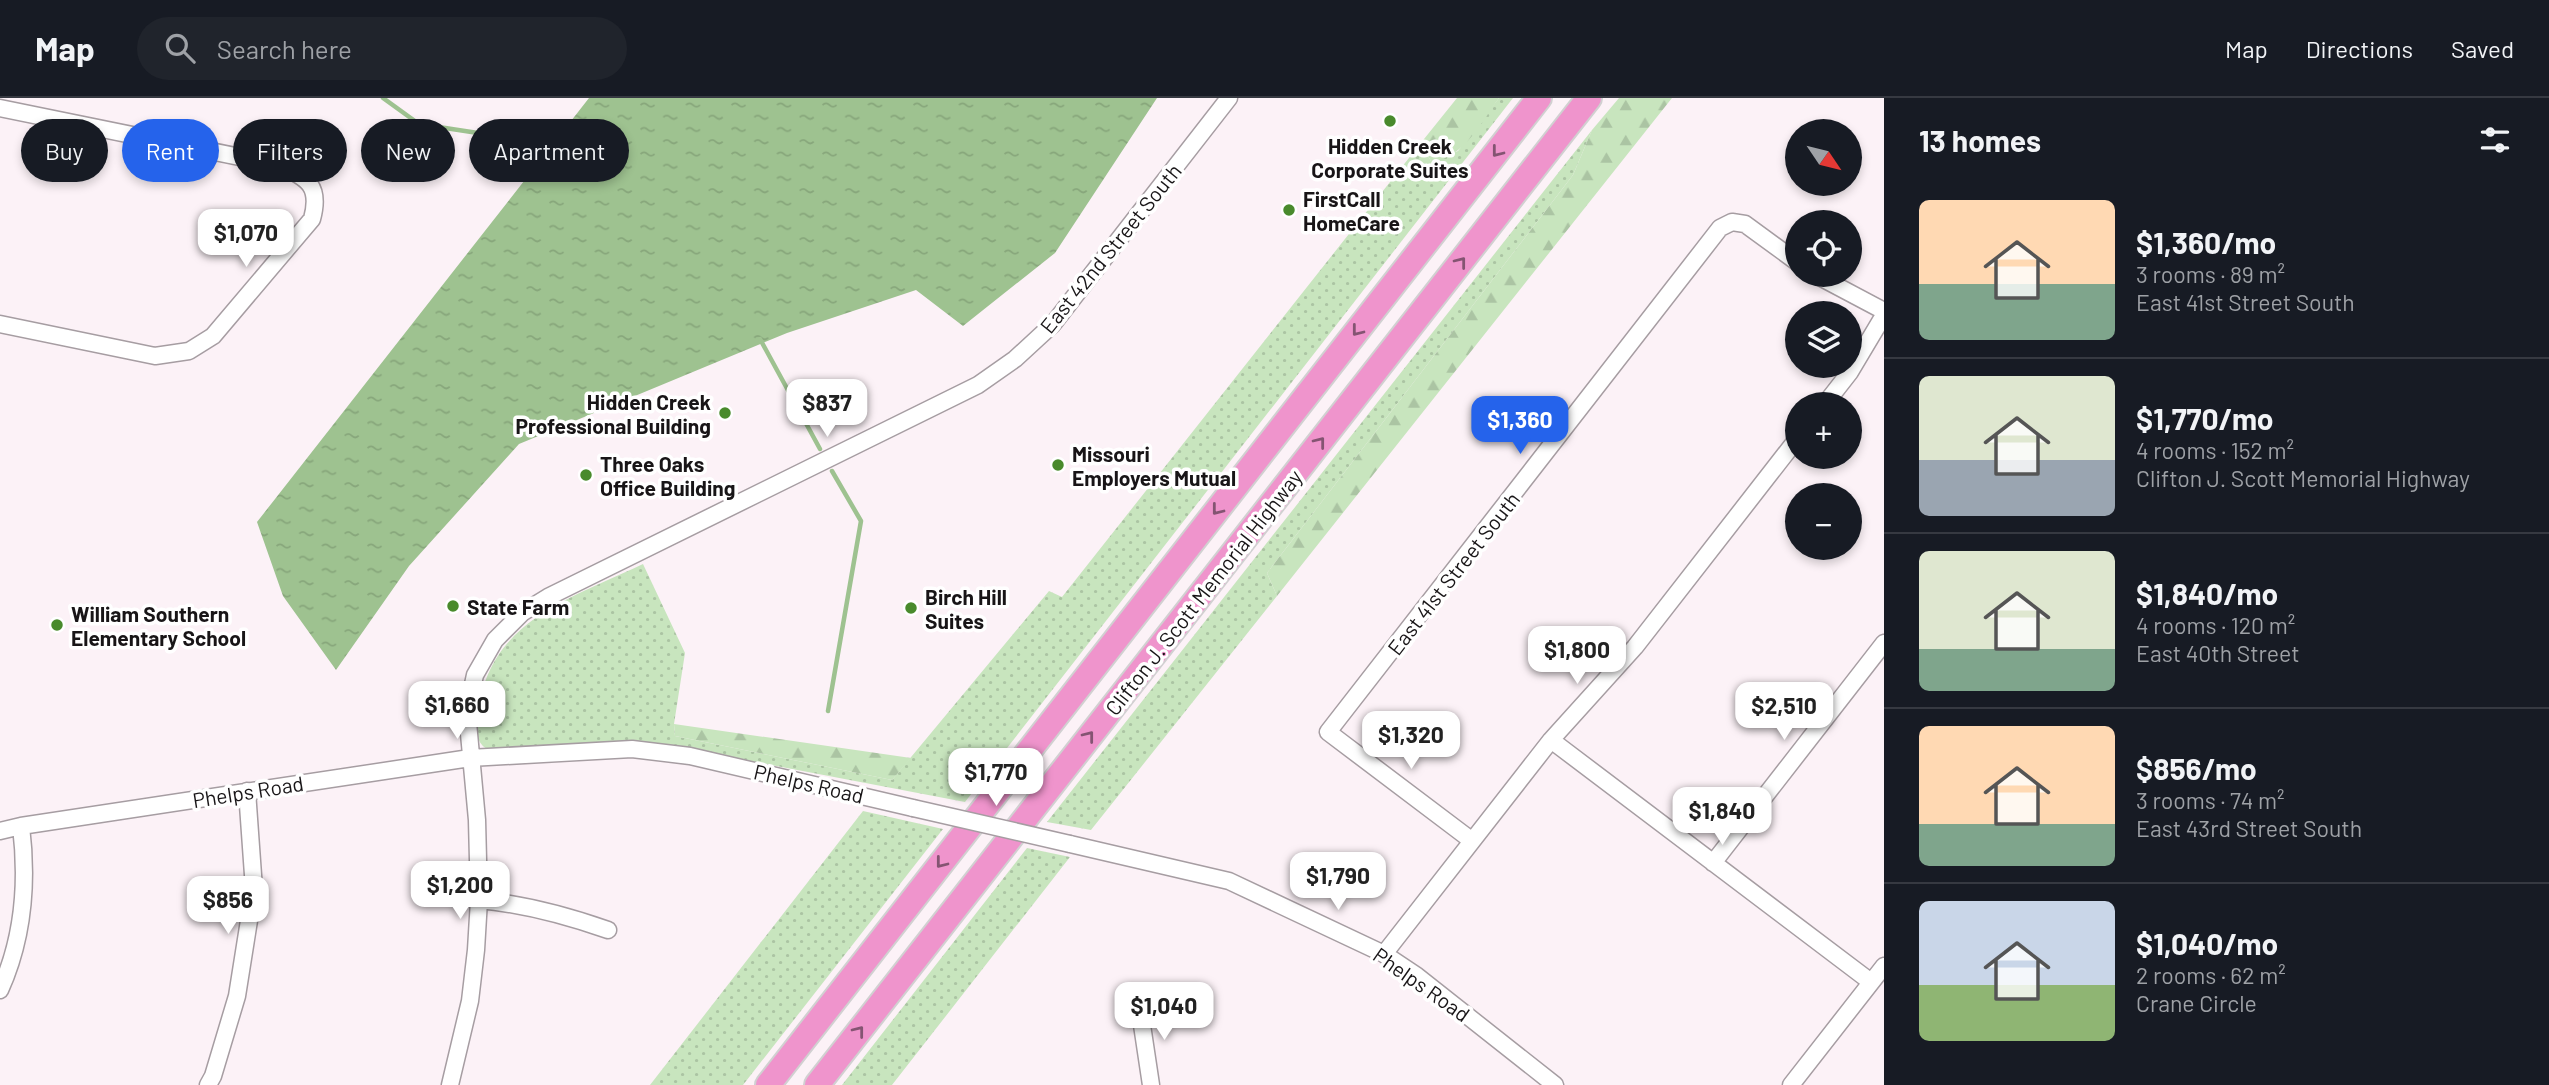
<!DOCTYPE html>
<html lang="en">
<head>
<meta charset="utf-8">
<style>
	body { margin:0; font-family:Barlow,sans-serif; background:#20242c; color:#f1f3f6; height:100vh; display:flex; flex-direction:column; font-size:26px; white-space:nowrap }
	* { box-sizing:border-box; margin:0 }
	p { font-size:23px; color:#9ea1a6 }
	.icon { flex:none; width:38px; height:38px; fill:none; stroke:currentColor; stroke-width:2; stroke-linecap:round; stroke-linejoin:round }
	.map { position:relative; flex:1; overflow:hidden }
	.details { display:flex; flex-direction:column; background:#171b24; width:665px }
	.details>* { flex:none }
	.top-card { position:absolute; left:21px; top:21px; width:665px; height:63px; display:flex; gap:14px }
	.needle { width:46px; rotate:125deg }
	.fabs { position:absolute; left:1785px; top:21px; display:grid; gap:14px }
	.fabs a { display:grid; place-items:center; width:77px; height:77px; border-radius:50%; background:#171b24; box-shadow:0 4px 10px #0003; font-size:35px }
	.price { position:absolute; translate:-50% -60px; padding:0 16px; border-radius:14px; background:#fff; color:#222; font-size:23px; line-height:46px; filter:drop-shadow(0 2px 4px #0008) }
	.price::after { content:''; position:absolute; left:50%; top:42px; width:21px; height:16px; margin-left:-10px; background:inherit; clip-path:polygon(0 0,100% 0,50% 100%) }
	.price.on { background:#2563eb; color:#fff }
	ul { padding:0; list-style:none }
	li { display:flex; align-items:center; gap:21px; height:175px; padding:0 35px }
	li+li { border-top:2px solid #363941 }
	li span { display:grid; place-items:center; flex:none; width:196px; height:140px; border-radius:10px; color:#555 }
	li>.icon { margin-inline-start:auto }
	span .icon { width:84px; height:84px; fill:#fffc; stroke-width:1 }
	li b { font-size:30px }
	h2 { display:flex; justify-content:space-between; align-items:center; height:84px; padding:0 35px; font-size:30px }
	.chip { padding:0 24px; border-radius:32px; background:#171b24; box-shadow:0 4px 10px #0003; font-size:24px; line-height:63px }
	.chip.on { background:#2563eb; color:#fff }
	header { display:flex; align-items:center; gap:42px; box-sizing:border-box; height:98px; padding:0 35px; background:#171b24; border-bottom:2px solid #363941 }
	header strong { font-size:33px }
	nav { display:flex; gap:38px; margin-inline-start:auto; font-size:24px }
	.search { width:490px; height:63px; background:#20242c; display:flex; align-items:center; gap:18px; box-sizing:border-box; padding:0 24px; border-radius:38px; color:#9ea1a6; font-size:26px }
	main { display:flex; flex:1; min-height:0 }
	.map>svg:first-child { display:block }
	.grass { fill:url(#grass-dots) }
	.forest { fill:url(#forest-firs) }
	.water { fill:url(#water-ripples) }
	.lines { fill:none; stroke-linecap:round; stroke-linejoin:round }
	.stream { stroke:#9ec290; stroke-width:4.5 }
	.minor-casing { stroke:#a69da2; stroke-width:19 }
	.highway-casing { stroke:#d1d0d1; stroke-width:28 }
	.minor { stroke:#fff; stroke-width:16 }
	.highway { stroke:#ef94cc; stroke-width:24 }
	.minor-bridge-casing { stroke:#a69da2; stroke-width:19; stroke-linecap:butt }
	.minor-bridge { stroke:#fff; stroke-width:16 }
	.oneway { stroke:#845472 }
	.poi-dot { fill:#498a2c; stroke:#fff; stroke-width:2.5 }
	.labels { text-anchor:middle; dominant-baseline:central; stroke-width:7; stroke-linejoin:round; paint-order:stroke }
	.poi-label { font-size:21px; font-weight:bold; fill:#181517; stroke:#fff; text-anchor:start }
	.street-label { font-size:21px; fill:#181517; stroke:#fff }
</style>
</head>
<body>
<header>
<strong>Map</strong>
<div class="search"><svg class="icon" aria-label="search" viewBox="0 0 24 24"><circle cx="10" cy="10" r="6"/><path d="M15 15l6 6"/></svg>Search here</div>
<nav><a>Map</a><a>Directions</a><a>Saved</a></nav>
</header>
<main>
<div class="map">
<svg width="1884" height="987" viewBox="0 0 1884 987">
	<defs>
		<pattern id="grass-dots" width="8" height="8" patternUnits="userSpaceOnUse" patternTransform="scale(1.75)"><rect width="8" height="8" fill="#c8e5be"/><path d="M2 2h.1M6 6h.1" fill="none" stroke="#abc4a3" stroke-width="1.8" stroke-linecap="round"/></pattern>
		<pattern id="forest-firs" width="22" height="20" patternUnits="userSpaceOnUse" patternTransform="scale(1.75)"><rect width="22" height="20" fill="#c8e5be"/><path d="M5 1l3.5 6h-7zM16 11l3.5 6h-7z" fill="#abc4a3"/></pattern>
		<pattern id="water-ripples" width="26" height="14" patternUnits="userSpaceOnUse" patternTransform="scale(1.75)"><rect width="26" height="14" fill="#9ec290"/><path d="M2 4q2-2 4 0t4 0M15 11q2-2 4 0t4 0" fill="none" stroke="#87a67b"/></pattern>
	</defs>
	<rect width="100%" height="100%" fill="#fcf2f7"/>
	<path class="grass" d="M1499,0H1513L965,704L687,651L491,652C477,649 476,634 477,622C486,523 566,503 643,466L685,555L674,626L675,638L892,682L1049,493L1062,499L1420,46L1431,63L1458,53Z
		M1592,32L1573,77L1267,475L1277,498L1091,732L1047,724Z
		M863,713L943,731L743,987H650Z
		M1027,750L1070,759L892,987H842Z"/>
	<path class="forest" d="M1457,0H1499C1482,23 1463,62 1431,63L1420,46Z
		M1619,0H1672L1277,498L1267,475L1573,77L1592,32Z
		M674,626L911,660L892,682L675,638Z"/>
	<path class="water" d="M589,0H1157L1055,155L963,228L916,192L787,235L519,346L409,468L336,572L283,498L257,424Z"/>
	<g class="lines">
		<path class="stream" d="M383,0L419,26L478,35L500,48L534,79
			M760,241L820,351
			M828,613L861,423L832,373"/>
		<g class="minor-casing">
			<path id="minor" d="M0,10L279,67C308,80 321,88 312,121L213,238L189,253L155,258L0,226
				M1816,177L1884,213
				M1825,306L1850,274L1884,217
				M1551,642L1871,884
				M0,733L21,728L470,660L632,651L690,658L913,710
				M1471,742L1328,634L1720,130L1732,124L1745,126L1797,164
				M1070,746L1229,783L1384,856L1417,878L1555,987
				M1713,765L1884,545
				M479,802C524,806 565,817 608,832
				M1384,856L1551,642L1635,549L1797,341
				M0,892C24,839 28,785 21,728
				M1139,907L1151,987
				M208,987L213,978L237,898L254,791L247,693
				M450,987L470,903L476,852L479,802L477,722L467,614L475,577L495,542L522,515L548,499L978,287L1015,261L1053,226L1229,0
				M1791,987L1884,868"/>
		</g>
		<g class="highway-casing">
			<path id="highway" d="M768,987L1539,0
				M817,987L1589,0"/>
		</g>
		<use href="#minor" class="minor"/>
		<use href="#highway" class="highway"/>
		<g class="minor-bridge-casing">
			<path id="minor-bridge" d="M913,710L1070,746"/>
		</g>
		<use href="#minor-bridge" class="minor-bridge"/>
	</g>
	<defs><path id="oneway-chevron" d="M-2-3.5L2.5 0L-2 3.5" fill="none" stroke-width="1.6" stroke-linecap="round" stroke-linejoin="round" transform="scale(1.75)"/></defs>
	<g class="oneway">
		<use href="#oneway-chevron" transform="translate(1497 54) rotate(128)"/>
		<use href="#oneway-chevron" transform="translate(1461 164) rotate(-52)"/>
		<use href="#oneway-chevron" transform="translate(1357 233) rotate(128)"/>
		<use href="#oneway-chevron" transform="translate(1320 344) rotate(-52)"/>
		<use href="#oneway-chevron" transform="translate(1217 412) rotate(128)"/>
		<use href="#oneway-chevron" transform="translate(1089 638) rotate(-52)"/>
		<use href="#oneway-chevron" transform="translate(941 765) rotate(128)"/>
		<use href="#oneway-chevron" transform="translate(859 933) rotate(-52)"/>
	</g>
	<g class="poi-dot">
		<circle cx="1390" cy="23" r="7"/>
		<circle cx="1289" cy="112" r="7"/>
		<circle cx="725" cy="315" r="7"/>
		<circle cx="1058" cy="367" r="7"/>
		<circle cx="586" cy="377" r="7"/>
		<circle cx="453" cy="508" r="7"/>
		<circle cx="911" cy="510" r="7"/>
		<circle cx="57" cy="527" r="7"/>
	</g>
	<g class="labels">
		<g class="poi-label">
			<text x="1390" y="47" text-anchor="middle">Hidden Creek<tspan x="1390" dy="24">Corporate Suites</tspan></text>
			<text x="1303" y="100">FirstCall<tspan x="1303" dy="24">HomeCare</tspan></text>
			<text x="711" y="303" text-anchor="end">Hidden Creek<tspan x="711" dy="24">Professional Building</tspan></text>
			<text x="1072" y="355">Missouri<tspan x="1072" dy="24">Employers Mutual</tspan></text>
			<text x="600" y="365">Three Oaks<tspan x="600" dy="24">Office Building</tspan></text>
			<text x="925" y="498">Birch Hill<tspan x="925" dy="24">Suites</tspan></text>
			<text x="467" y="508">State Farm</text>
			<text x="71" y="515">William Southern<tspan x="71" dy="24">Elementary School</tspan></text>
		</g>
		<g class="street-label">
			<text transform="translate(1110 150) rotate(-51)">East 42nd Street South</text>
			<text transform="translate(1453 475) rotate(-52)">East 41st Street South</text>
			<text transform="translate(1203 494) rotate(-52)">Clifton J. Scott Memorial Highway</text>
			<text transform="translate(809 685) rotate(13)">Phelps Road</text>
			<text transform="translate(248 693) rotate(-9)">Phelps Road</text>
			<text transform="translate(1422 886) rotate(35)">Phelps Road</text>
		</g>
	</g>
</svg>
<div class="fabs">
<a><svg class="needle" viewBox="-14 -14 28 28"><path d="M0-13l5 13h-10z" fill="#e53935"/><path d="M0 13l5-13h-10z" fill="#9ea1a6"/></svg></a>
<a><svg class="icon" aria-label="locate" viewBox="0 0 24 24"><circle cx="12" cy="12" r="6"/><path d="M12 2v4M12 18v4M2 12h4M18 12h4"/></svg></a>
<a><svg class="icon" aria-label="layers" viewBox="0 0 24 24"><path d="M12 4l9 5-9 5-9-5zM3 14l9 5 9-5"/></svg></a>
<a>+</a>
<a>−</a>
</div>
<b class="price" style="left:246px;top:171px">$1,070</b>
<b class="price" style="left:827px;top:341px">$837</b>
<b class="price on" style="left:1520px;top:358px">$1,360</b>
<b class="price" style="left:1577px;top:588px">$1,800</b>
<b class="price" style="left:457px;top:643px">$1,660</b>
<b class="price" style="left:1784px;top:644px">$2,510</b>
<b class="price" style="left:1411px;top:673px">$1,320</b>
<b class="price" style="left:996px;top:710px">$1,770</b>
<b class="price" style="left:1722px;top:749px">$1,840</b>
<b class="price" style="left:1338px;top:814px">$1,790</b>
<b class="price" style="left:460px;top:823px">$1,200</b>
<b class="price" style="left:228px;top:838px">$856</b>
<b class="price" style="left:1164px;top:944px">$1,040</b>
<div class="top-card">
<a class="chip">Buy</a>
<a class="chip on">Rent</a>
<a class="chip">Filters</a>
<a class="chip">New</a>
<a class="chip">Apartment</a>
</div>
</div>
<section class="details">
<h2>13 homes<svg class="icon" aria-label="filters" viewBox="0 0 24 24"><path d="M4 7h16M4 17h16"/><circle cx="9" cy="7" r="2"/><circle cx="15" cy="17" r="2"/></svg></h2>
<ul>
<li><span style="background:linear-gradient(#ffd9b3 60%,#7fa58c 0)"><svg class="icon" aria-label="home" viewBox="0 0 24 24"><path d="M3 11l9-7 9 7M6 9v11h12V9"/></svg></span><div><b>$1,360/mo</b><p>3 rooms · 89 m²</p><p>East 41st Street South</p></div></li>
<li><span style="background:linear-gradient(#dfe7d0 60%,#9aa5b1 0)"><svg class="icon" aria-label="home" viewBox="0 0 24 24"><path d="M3 11l9-7 9 7M6 9v11h12V9"/></svg></span><div><b>$1,770/mo</b><p>4 rooms · 152 m²</p><p>Clifton J. Scott Memorial Highway</p></div></li>
<li><span style="background:linear-gradient(#dfe7d0 70%,#7fa58c 0)"><svg class="icon" aria-label="home" viewBox="0 0 24 24"><path d="M3 11l9-7 9 7M6 9v11h12V9"/></svg></span><div><b>$1,840/mo</b><p>4 rooms · 120 m²</p><p>East 40th Street</p></div></li>
<li><span style="background:linear-gradient(#ffd9b3 70%,#7fa58c 0)"><svg class="icon" aria-label="home" viewBox="0 0 24 24"><path d="M3 11l9-7 9 7M6 9v11h12V9"/></svg></span><div><b>$856/mo</b><p>3 rooms · 74 m²</p><p>East 43rd Street South</p></div></li>
<li><span style="background:linear-gradient(#c9d6e8 60%,#8fb573 0)"><svg class="icon" aria-label="home" viewBox="0 0 24 24"><path d="M3 11l9-7 9 7M6 9v11h12V9"/></svg></span><div><b>$1,040/mo</b><p>2 rooms · 62 m²</p><p>Crane Circle</p></div></li>
</ul>
</section>
</main>
</body>
</html>
